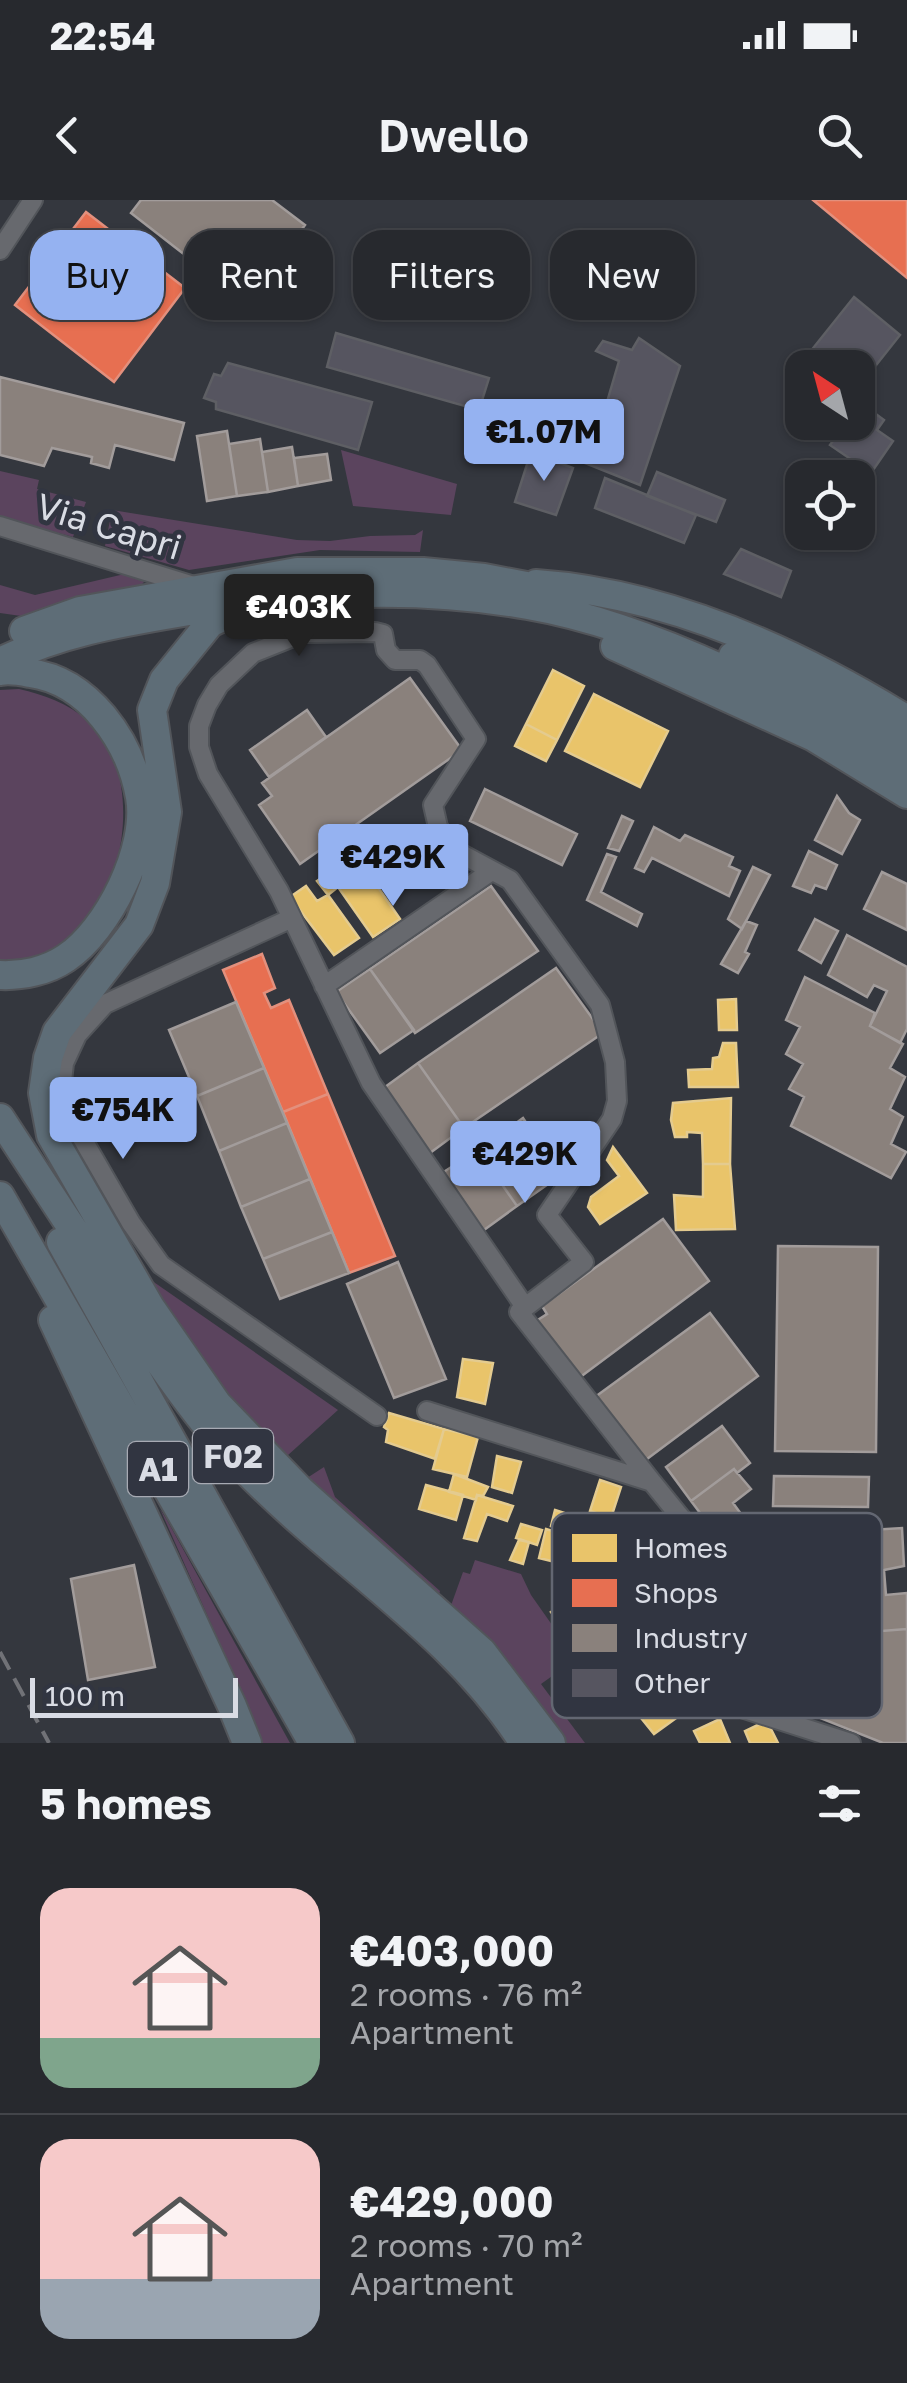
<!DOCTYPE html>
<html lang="en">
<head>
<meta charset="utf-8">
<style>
	body { margin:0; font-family:"Golos Text",sans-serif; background:#33353a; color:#f1f3f6; height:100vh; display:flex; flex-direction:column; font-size:38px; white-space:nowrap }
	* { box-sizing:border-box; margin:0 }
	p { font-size:32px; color:#a4a6aa }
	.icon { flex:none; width:55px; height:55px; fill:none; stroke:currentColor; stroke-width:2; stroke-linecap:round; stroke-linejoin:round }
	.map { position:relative; height:1543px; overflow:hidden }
	.side { display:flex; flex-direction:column; background:#27292e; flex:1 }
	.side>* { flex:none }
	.hud { position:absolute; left:30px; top:30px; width:848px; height:90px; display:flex; gap:20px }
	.needle { width:65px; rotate:324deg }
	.fabs { position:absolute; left:785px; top:150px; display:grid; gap:20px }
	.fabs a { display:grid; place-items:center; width:90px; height:90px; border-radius:20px; background:#27292e; box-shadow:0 2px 8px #0004,0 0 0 2px #43454a; font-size:50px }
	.scale { position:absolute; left:30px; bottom:25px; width:208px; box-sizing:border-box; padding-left:10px; border:5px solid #d9dce4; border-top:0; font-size:28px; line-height:35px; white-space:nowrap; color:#d9dce4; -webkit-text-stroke:8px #313541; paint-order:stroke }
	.price { position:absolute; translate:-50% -85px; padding:0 22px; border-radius:10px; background:#95b2f1; color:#111; font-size:32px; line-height:65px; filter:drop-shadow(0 2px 5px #0008) }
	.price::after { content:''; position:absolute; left:50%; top:60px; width:30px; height:22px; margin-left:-15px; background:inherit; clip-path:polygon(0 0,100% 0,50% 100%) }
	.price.on { background:#222; color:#fff }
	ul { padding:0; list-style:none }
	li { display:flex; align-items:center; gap:30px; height:250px; padding:0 40px }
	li+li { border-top:2px solid #43454a }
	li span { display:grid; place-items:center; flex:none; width:280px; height:200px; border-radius:30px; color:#555 }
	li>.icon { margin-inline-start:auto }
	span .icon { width:120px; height:120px; fill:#fffc; stroke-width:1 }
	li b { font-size:42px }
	h2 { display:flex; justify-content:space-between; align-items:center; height:120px; padding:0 40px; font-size:42px }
	.pill { padding:0 35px; border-radius:30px; background:#27292e; box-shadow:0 2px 8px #0004,0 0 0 2px #43454a; font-size:35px; line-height:90px }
	.pill.on { background:#95b2f1; color:#111 }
	.status { display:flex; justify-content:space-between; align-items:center; height:70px; padding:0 50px; background:#27292e; direction:ltr }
	.status svg { height:28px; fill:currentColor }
	header { display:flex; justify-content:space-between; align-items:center; height:130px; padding:0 40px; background:#27292e; font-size:45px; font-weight:600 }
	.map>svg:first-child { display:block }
	.green { fill:#5b445e }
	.homes { fill:#e9c46a; stroke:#e4cb8f; stroke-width:2.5 }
	.shops { fill:#e76f51; stroke:#e3907d; stroke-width:2.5 }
	.industry { fill:#8a817c; stroke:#a29c9b; stroke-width:2.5 }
	.building { fill:#565560; stroke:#5e5f64; stroke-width:2.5 }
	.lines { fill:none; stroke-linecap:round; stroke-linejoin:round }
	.minor-casing { stroke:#52555a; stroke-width:22 }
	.highway-casing { stroke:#52555a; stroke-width:32 }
	.minor { stroke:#67696e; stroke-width:18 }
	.highway { stroke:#5e6d77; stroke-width:28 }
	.rail { stroke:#717277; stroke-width:4; stroke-dasharray:20 10; stroke-linecap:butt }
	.labels { text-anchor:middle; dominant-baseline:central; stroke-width:10; stroke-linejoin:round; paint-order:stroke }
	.shield { fill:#313541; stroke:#a7aab3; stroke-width:2.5 }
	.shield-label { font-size:32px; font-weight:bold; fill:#d9dce4 }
	.street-label { font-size:35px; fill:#d9dce4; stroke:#313541 }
	.key { fill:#313541; stroke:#636772; stroke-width:2.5 }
	.key-label { font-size:28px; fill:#d9dce4 }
</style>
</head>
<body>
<div class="status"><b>22:54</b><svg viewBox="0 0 49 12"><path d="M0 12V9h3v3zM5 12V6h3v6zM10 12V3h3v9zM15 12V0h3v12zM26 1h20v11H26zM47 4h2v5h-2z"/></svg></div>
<header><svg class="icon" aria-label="back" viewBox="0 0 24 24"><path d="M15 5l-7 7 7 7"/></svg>Dwello<svg class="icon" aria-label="search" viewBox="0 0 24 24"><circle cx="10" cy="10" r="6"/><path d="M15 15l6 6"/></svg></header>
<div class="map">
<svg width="907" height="1543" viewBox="0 0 907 1543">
	<rect width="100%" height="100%" fill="#34373e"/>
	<path class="green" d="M341,250L457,284L451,315L353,306Z
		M0,271L39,280L37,289L86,302L73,337L0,317Z
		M112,310L297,340L330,341L370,336L415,335L423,330L420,352L320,350L189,370L105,346Z
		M133,372L143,377L144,382L137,390L93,396L21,416L0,413V385L35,395Z
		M19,489C44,495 68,503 88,521C163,587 111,779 0,760V490Z
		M113,1027L148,1078L338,1210L287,1256L307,1278L324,1267L335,1297L440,1391L437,1401L226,1202Z
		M160,1309L167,1320L290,1543H260L249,1509Z
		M475,1360L521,1374L531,1395L576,1459L541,1484L585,1543H561L449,1411L463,1372L470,1374Z"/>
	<path class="homes" d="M553,470L584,486L557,540L526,524Z
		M594,494L668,531L640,587L565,551Z
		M526,524L557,540L546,561L515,546Z
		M355,654L400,719L373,737L338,687L328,695L317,681Z
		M306,686L317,701L328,695L359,738L334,755L290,697Z
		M736,799L737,830H719L718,800Z
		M723,843H736L738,887H689L688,870L712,869L713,858L719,857Z
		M731,898L730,964H703L702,933L687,932V937H675L671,920L673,903Z
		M613,947L647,993L600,1024L588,1007L591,997L619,976L607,960Z
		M703,964H730L735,1029L676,1030L674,995L703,997Z
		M463,1159L493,1163L485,1204L457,1197Z
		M389,1213L444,1229L435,1259L386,1242L388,1230L384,1227Z
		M444,1229L478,1237L467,1277L433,1269Z
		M497,1256L521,1262L512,1293L492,1287Z
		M454,1274L488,1287L483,1296L477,1295L476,1300L449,1292Z
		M600,1280L621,1287L611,1318L590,1311Z
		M426,1285L463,1295L456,1320L419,1309Z
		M477,1295L513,1306L507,1321L487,1314L477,1341L464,1338Z
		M555,1310L571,1315L566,1330L551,1326Z
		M521,1324L542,1330L537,1345L516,1338Z
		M546,1329L586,1341L580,1368L539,1358Z
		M519,1340L529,1342L523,1364L510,1360Z
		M565,1402L569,1408L574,1404L577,1408L583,1405L593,1408L625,1451L612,1461L609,1457L593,1469L551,1412Z
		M680,1481L697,1503L654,1534L637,1513Z
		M720,1519L730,1543H700L694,1531Z
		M762,1523L771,1529L778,1543H750L745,1531Z"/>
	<path class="shops" d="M813,0H907V78Z
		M86,12L185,88L114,182L15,105Z
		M262,754L275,788L264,793L271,808L289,800L328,894L283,912L223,770Z
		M328,894L395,1056L349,1073L283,912Z"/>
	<path class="industry" d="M141,0H272L305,25L248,104L131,13Z
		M0,177L184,223L174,260L115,245L109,268L91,263L92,257L52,248L44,266L0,255Z
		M227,231L237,296L207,301L197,236Z
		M260,239L268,292L237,296L229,244Z
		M292,247L298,286L268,292L262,252Z
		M327,254L331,280L298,286L294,258Z
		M410,478L462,550L300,664L259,605L272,596L262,583Z
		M307,510L326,537L269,577L250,550Z
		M485,589L577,634L562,665L470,621Z
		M837,596L849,613L860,620L842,654L815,640Z
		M622,616L633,621L619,651L608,648Z
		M654,627L680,641L685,635L733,657L729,666L740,671L729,696L652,658L644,672L635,668Z
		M809,651L837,665L826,689L815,685L811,693L793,686Z
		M607,654L616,657L601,692L642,714L637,726L587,700Z
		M753,667L770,675L742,729L728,719Z
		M882,672L907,684V730L864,709Z
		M491,686L538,751L415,833L370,769Z
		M815,719L838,731L821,763L799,750Z
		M746,721L757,725L745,752L749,754L738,773L721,764Z
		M847,735L907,767V829L900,843L870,826L887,791L874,785L867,797L828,775Z
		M556,768L603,833L464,928L418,863Z
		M370,769L414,830L380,853L336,792Z
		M805,777L875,813L870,826L903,844L890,868L905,877L890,909L903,917L891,944L906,952L891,978L791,926L804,897L789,889L803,864L786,854L800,827L786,820Z
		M236,802L264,868L197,896L169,830Z
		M418,863L464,928L430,953L385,887Z
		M264,868L287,923L219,951L197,896Z
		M523,918L561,975L517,1006L478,950Z
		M287,923L310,979L241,1007L219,951Z
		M478,950L517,1006L484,1030L442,973Z
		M310,979L332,1032L263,1059L241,1007Z
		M663,1019L709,1081L579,1178L536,1121L547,1114L542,1106Z
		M332,1032L349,1073L280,1099L263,1059Z
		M778,1046L878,1047L876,1252L775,1251Z
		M398,1062L446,1179L394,1198L347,1084Z
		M710,1113L758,1176L643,1262L595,1197Z
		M722,1226L750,1263L737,1273L734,1269L691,1301L666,1267Z
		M734,1269L751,1289L733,1303L774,1359L781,1475L719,1476V1440L705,1428L725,1346L691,1301Z
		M774,1276L869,1277L868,1307L773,1306Z
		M902,1328L904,1366L884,1370L886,1395L907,1393V1429L805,1437L792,1436L788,1335Z
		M134,1365L155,1467L88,1480L71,1379Z
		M907,1429V1543H883L815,1516L811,1443L779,1445L778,1437L792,1436L805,1437Z"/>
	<path class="building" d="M854,97L900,135L858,188V168H830L810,152Z
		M336,133L489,178L479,210L327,167Z
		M639,138L680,166L640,285L580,261L588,241L595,243L619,161L596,151L603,141L632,150Z
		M228,163L372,202L358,250L216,209V202L204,198L214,174L221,176Z
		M861,203L884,220L877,230L893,241L871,273L830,245L847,222H858Z
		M531,252L573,268L556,315L515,302Z
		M657,272L725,300L716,322L647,296Z
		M605,278L696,315L684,343L595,308Z
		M741,349L791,371L781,397L724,374Z"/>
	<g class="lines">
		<g class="minor-casing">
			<path id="minor" d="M0,50L33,0
				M0,326L194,386
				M292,718L105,804L77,835L64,863L60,900L131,1023L161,1065L377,1216
				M324,786L490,672
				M525,1107L371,883L279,691L208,574L199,547V526L207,505L219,485L253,453L303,433L375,432L383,434L386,450L395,460H420L427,465L476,539L433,605L438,627L454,650L510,680L600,805L615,862L617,901L612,919L547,1015L584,1062L519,1112L652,1282
				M427,1211L652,1282L712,1356L686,1435L697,1461L729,1504L851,1543"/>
		</g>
		<g class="highway-casing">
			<path id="highway" d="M536,384C666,393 797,452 907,520
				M262,398L210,423L164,480L152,510L167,612L155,683L139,725L57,832L48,858L43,893L51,935L150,1107L217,1204L301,1291L482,1452L551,1543
				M24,431L80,411L297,372H423L484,378L552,391
				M615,446L814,537L907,594
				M733,456L837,507L907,548
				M0,462C60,432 124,422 189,411C300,391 416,385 528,405C650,426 805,503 907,572
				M0,471C10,469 20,471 30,473C89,481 130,541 140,597C149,648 108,730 66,758C47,771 22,776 0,775
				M0,918C35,971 69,1024 104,1077C146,1143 189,1210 243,1267C334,1362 452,1430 524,1543
				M0,996L313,1543
				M61,1042L340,1543
				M53,1120L232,1506L247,1543"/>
		</g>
		<use href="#minor" class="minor"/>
		<use href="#highway" class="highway"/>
		<path class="rail" d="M0,1452L49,1543"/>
	</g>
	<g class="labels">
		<g class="shield">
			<rect x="193" y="1229" width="80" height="54" rx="8"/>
			<rect x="128" y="1242" width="60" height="54" rx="8"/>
		</g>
		<g class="shield-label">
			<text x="233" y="1256">F02</text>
			<text x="158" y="1269">A1</text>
		</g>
		<g class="street-label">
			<text transform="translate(109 326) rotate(17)">Via Capri</text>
		</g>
	</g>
	<rect x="552" y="1313" width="330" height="205" rx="15" class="key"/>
	<rect x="572" y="1334" width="45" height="28" fill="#e9c46a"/>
	<rect x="572" y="1379" width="45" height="28" fill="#e76f51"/>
	<rect x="572" y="1424" width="45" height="28" fill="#8a817c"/>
	<rect x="572" y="1469" width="45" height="28" fill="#565560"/>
	<g class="key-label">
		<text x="634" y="1358">Homes</text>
		<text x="634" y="1403">Shops</text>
		<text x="634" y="1448">Industry</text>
		<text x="634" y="1493">Other</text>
	</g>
</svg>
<div class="fabs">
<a><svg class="needle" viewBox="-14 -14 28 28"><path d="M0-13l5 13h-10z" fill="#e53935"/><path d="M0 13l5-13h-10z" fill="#a4a6aa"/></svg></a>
<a><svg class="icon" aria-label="locate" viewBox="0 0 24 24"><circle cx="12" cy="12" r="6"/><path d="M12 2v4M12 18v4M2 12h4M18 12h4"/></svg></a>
</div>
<div class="scale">100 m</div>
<b class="price" style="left:544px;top:284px">€1.07M</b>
<b class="price on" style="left:299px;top:459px">€403K</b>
<b class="price" style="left:393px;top:709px">€429K</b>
<b class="price" style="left:123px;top:962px">€754K</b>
<b class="price" style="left:525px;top:1006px">€429K</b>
<div class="hud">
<a class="pill on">Buy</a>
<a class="pill">Rent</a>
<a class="pill">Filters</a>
<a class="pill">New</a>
</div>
</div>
<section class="side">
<h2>5 homes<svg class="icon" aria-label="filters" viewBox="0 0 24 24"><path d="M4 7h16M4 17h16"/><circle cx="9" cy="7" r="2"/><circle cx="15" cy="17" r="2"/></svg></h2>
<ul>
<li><span style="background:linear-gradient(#f6c9c9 75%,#7fa58c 0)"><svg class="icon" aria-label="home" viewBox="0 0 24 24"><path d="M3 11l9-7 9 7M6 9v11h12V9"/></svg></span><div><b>€403,000</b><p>2 rooms · 76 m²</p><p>Apartment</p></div></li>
<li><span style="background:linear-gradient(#f6c9c9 70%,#9aa5b1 0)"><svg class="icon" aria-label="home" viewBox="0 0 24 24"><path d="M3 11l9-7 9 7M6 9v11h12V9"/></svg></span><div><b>€429,000</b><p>2 rooms · 70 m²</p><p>Apartment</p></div></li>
</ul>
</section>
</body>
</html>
